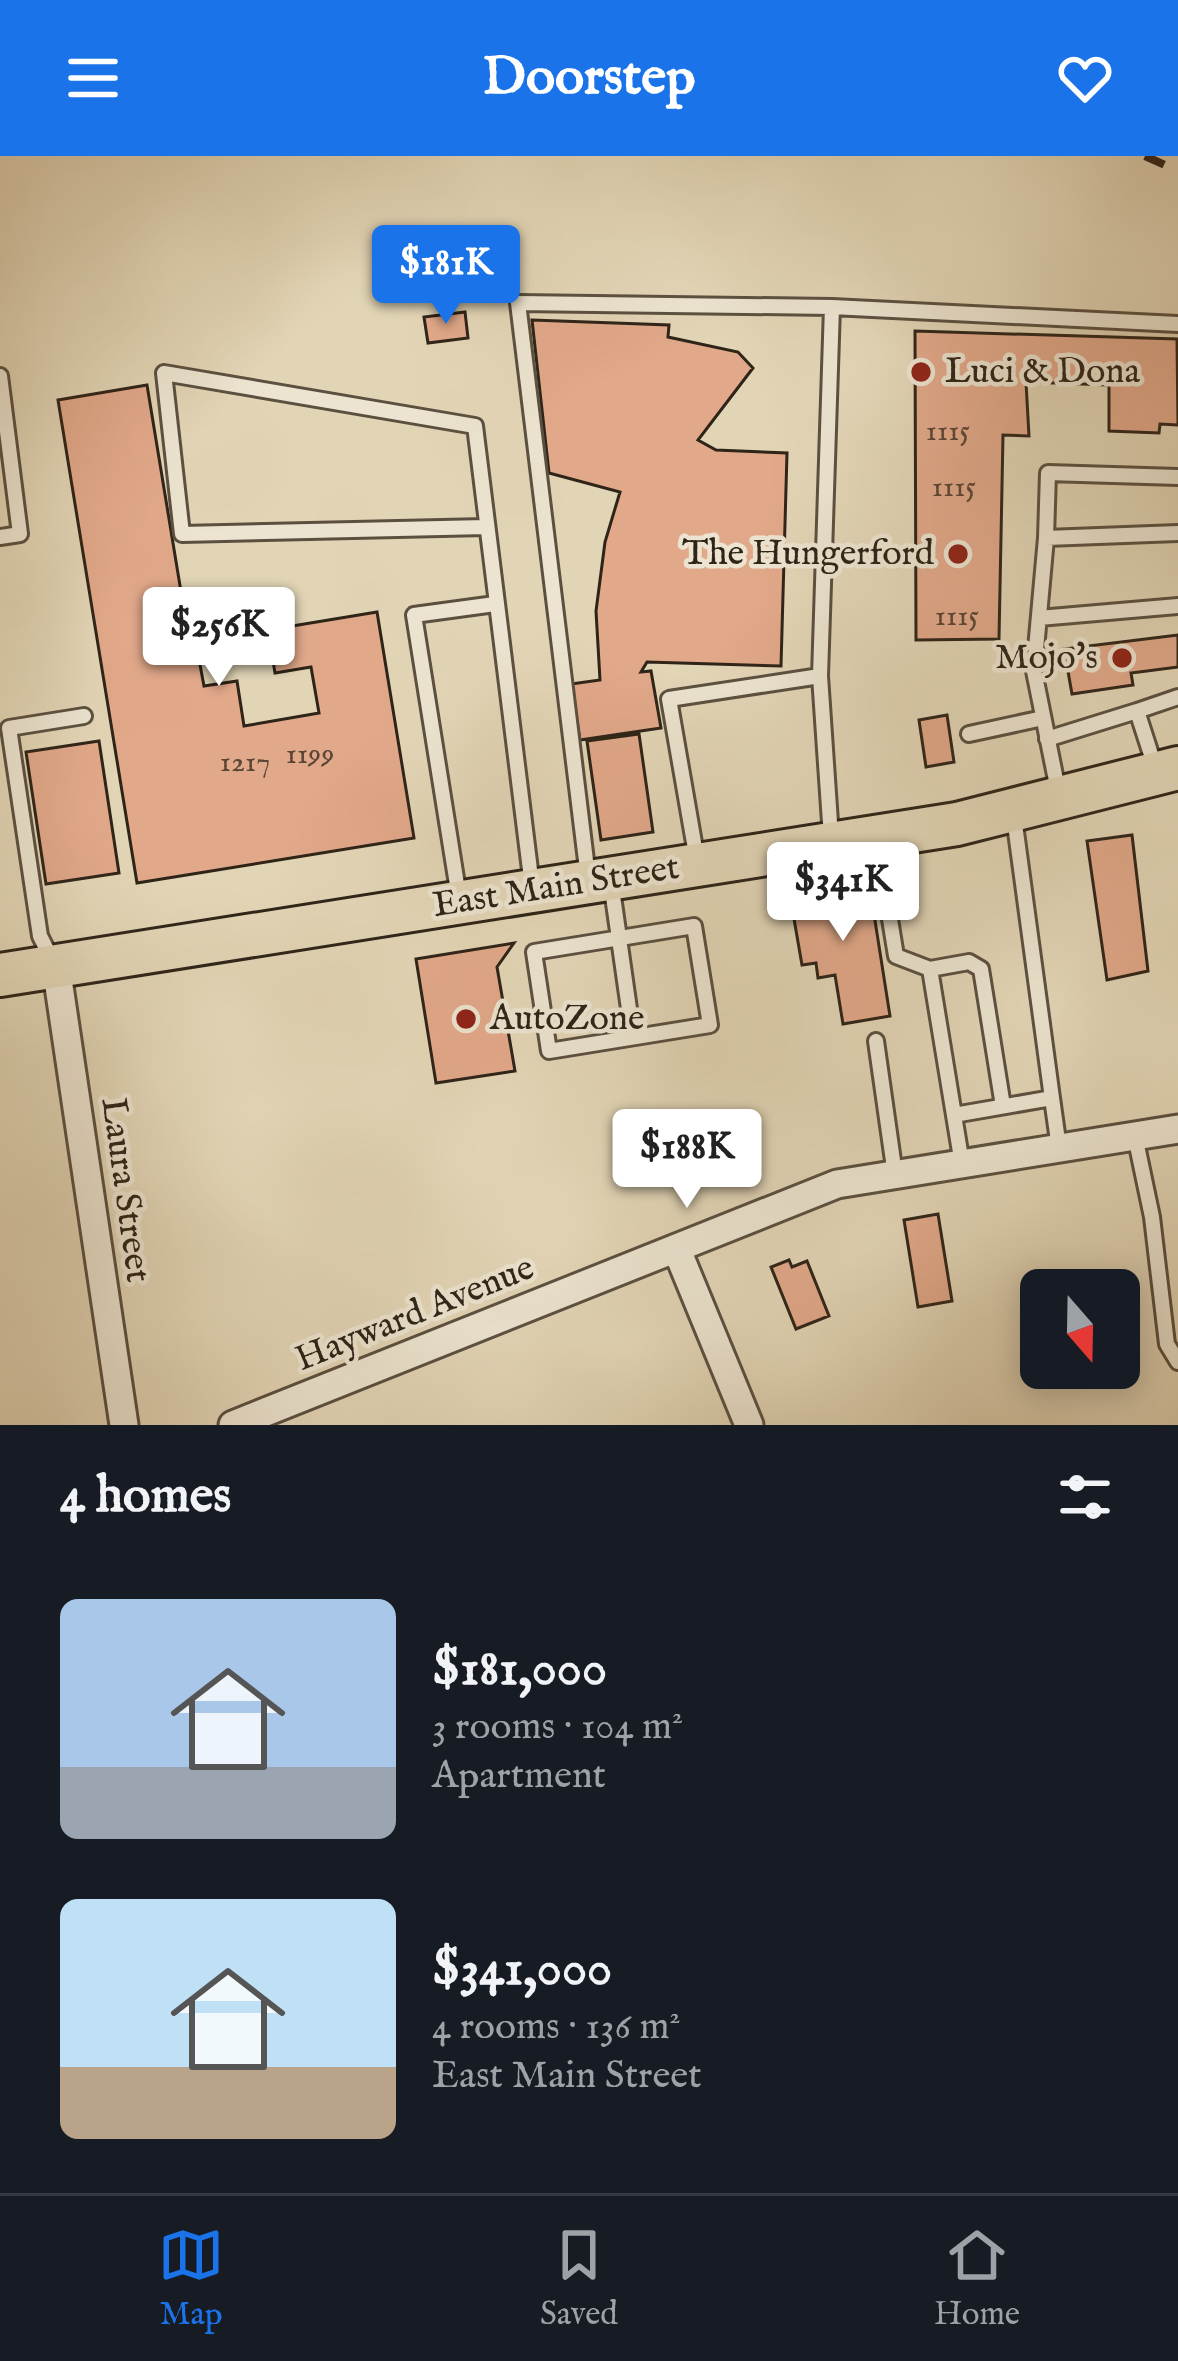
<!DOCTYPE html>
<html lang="en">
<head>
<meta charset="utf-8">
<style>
	body { margin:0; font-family:"IM FELL English",serif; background:#242831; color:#f1f3f6; height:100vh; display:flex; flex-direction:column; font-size:45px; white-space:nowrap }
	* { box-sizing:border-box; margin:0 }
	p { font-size:39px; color:#9ea1a6 }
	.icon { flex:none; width:66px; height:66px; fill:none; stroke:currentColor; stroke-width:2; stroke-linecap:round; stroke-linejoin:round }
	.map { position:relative; height:1269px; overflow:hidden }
	.details { display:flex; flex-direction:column; background:#171b24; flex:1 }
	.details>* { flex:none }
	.needle { width:78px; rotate:160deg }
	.tools { position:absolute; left:1020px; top:1113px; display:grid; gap:24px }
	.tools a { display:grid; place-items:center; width:120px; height:120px; border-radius:18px; background:#171b24; box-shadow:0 6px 30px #0003; font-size:60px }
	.price { position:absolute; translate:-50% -102px; padding:0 27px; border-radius:12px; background:#fff; color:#222; font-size:39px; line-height:78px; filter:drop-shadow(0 3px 6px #0008) }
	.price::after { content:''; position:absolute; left:50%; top:72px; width:36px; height:27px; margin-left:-18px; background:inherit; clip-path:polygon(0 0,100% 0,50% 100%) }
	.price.current { background:#1a73e8; color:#fff }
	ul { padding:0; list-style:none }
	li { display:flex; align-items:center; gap:36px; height:300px; padding:0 60px }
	li span { display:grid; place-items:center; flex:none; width:336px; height:240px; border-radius:18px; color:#555 }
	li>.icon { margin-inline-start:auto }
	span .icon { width:144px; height:144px; fill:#fffc; stroke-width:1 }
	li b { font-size:51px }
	h2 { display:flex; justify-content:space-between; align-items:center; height:144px; padding:0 60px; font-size:51px }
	header { display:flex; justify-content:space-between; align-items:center; height:156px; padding:0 60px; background:#1a73e8; color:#fff; font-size:54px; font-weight:800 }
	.tab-bar { display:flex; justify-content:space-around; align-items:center; height:168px; border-top:3px solid #363941; background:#171b24; font-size:33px; color:#9ea1a6 }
	.tab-bar a { display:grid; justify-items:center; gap:6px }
	.tab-bar .current { color:#1a73e8 }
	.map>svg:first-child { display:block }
	.building { fill:#e1a88a; stroke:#2e2418; stroke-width:3 }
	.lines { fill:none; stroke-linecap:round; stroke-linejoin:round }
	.lane-casing { stroke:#5b5040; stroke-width:20 }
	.street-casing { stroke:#5b5040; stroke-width:33 }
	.primary-casing { stroke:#2e2418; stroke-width:48 }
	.lane { stroke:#ece4d0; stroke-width:14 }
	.street { stroke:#ece4d0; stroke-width:27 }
	.primary { stroke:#e2d5b6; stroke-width:42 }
	.rail { stroke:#2e2418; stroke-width:8; stroke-dasharray:21 21; stroke-linecap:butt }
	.poi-dot { fill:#8f2418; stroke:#ece4d0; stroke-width:4.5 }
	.labels { text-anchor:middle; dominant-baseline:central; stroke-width:9; stroke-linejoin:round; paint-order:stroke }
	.number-label { font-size:30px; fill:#5b4534 }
	.poi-label { font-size:36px; fill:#2e2418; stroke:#ece4d0; text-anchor:start }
	.street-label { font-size:36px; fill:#2e2418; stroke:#ece4d0 }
</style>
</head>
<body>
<header><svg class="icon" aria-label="menu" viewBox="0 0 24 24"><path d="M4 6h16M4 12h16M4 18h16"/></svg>Doorstep<svg class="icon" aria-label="heart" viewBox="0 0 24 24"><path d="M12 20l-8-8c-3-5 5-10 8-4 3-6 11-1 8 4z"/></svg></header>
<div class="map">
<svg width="1178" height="1269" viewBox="0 0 1178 1269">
	<rect width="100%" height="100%" fill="#e2d5b6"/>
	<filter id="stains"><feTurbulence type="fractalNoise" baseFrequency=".00167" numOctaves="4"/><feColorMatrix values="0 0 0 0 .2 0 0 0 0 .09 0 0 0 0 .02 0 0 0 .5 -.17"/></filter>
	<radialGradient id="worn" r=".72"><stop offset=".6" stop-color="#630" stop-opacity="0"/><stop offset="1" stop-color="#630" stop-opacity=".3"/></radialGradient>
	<path class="building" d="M465,156L468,182L428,187L424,161Z
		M532,164L669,169L668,181L738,196L753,212L698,284L716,294L787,297L781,510L647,506L641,516L651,515L661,572L580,584L571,528L600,524L596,455L605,386L620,336L549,317Z
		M915,175L1177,183L1178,269L1160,268L1159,277L1109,275V229L1026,226L1029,280L1003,279L999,483L916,484Z
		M147,229L184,454L153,459L161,504L198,498L204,530L237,525L244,570L319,557L311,511L275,517L268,474L377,456L414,682L137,727L58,244Z
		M1178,479V511L1131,517L1133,529L1072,538L1064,493Z
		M947,559L954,606L926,611L919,564Z
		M639,578L653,676L601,684L587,585Z
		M99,585L119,717L46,728L26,596Z
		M1132,679L1148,815L1107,824L1087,685Z
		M868,720L890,860L843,868L835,819L818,822L816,807L802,809L789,734Z
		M514,787L497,811L515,915L436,927L416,803Z
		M938,1058L952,1145L918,1151L904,1064Z
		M789,1104L792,1111L807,1105L829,1160L796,1173L771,1111Z"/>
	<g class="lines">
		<g class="lane-casing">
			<path id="lane" d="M0,220L20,378L0,381
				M486,371L182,378L164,217L475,270L532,730
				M1046,382L1048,317L1178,321
				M1039,462L1178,450
				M820,520L832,151L1178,168
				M1137,555L1178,541
				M969,578L1043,562
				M1047,583L1137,555L1156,614
				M1059,639L1034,515L1046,382L1178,377
				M1014,661L1052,942
				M877,683L896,800L930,813L969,806L981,813L1003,950
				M697,704L669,543L820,520L831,681
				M588,721L518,147L832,151
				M611,726L633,881
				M459,741L414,459L495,448
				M694,770L710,869L549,895L534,796Z
				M53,806L40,780L9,572L84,560
				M930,813L962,1008
				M876,885L895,1019
				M954,959L1052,942L1059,992
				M1135,980L1152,1061L1167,1188L1178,1206"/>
		</g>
		<g class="street-casing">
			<path id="street" d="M56,810L124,1269
				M677,1094L749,1269
				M233,1269L837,1028L1178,973"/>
		</g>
		<g class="primary-casing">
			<path id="primary" d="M0,819L957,668L1178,612"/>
		</g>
		<use href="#lane" class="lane"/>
		<use href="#street" class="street"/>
		<use href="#primary" class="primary"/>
		<path class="rail" d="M1145,0L1178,15"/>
	</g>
	<g class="poi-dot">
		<circle cx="921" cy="216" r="12"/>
		<circle cx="958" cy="398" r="12"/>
		<circle cx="1122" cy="502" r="12"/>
		<circle cx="466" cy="863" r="12"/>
	</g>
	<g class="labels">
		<g class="number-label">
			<text x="948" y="276">1115</text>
			<text x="954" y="332">1115</text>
			<text x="957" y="461">1115</text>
			<text x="310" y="599">1199</text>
			<text x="245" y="607">1217</text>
		</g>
		<g class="poi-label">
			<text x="945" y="216">Luci &amp; Dona</text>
			<text x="934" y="398" text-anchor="end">The Hungerford</text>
			<text x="1098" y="502" text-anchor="end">Mojo's</text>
			<text x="490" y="863">AutoZone</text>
		</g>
		<g class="street-label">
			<text transform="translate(556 731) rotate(-9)">East Main Street</text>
			<text transform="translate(125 1034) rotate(82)">Laura Street</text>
			<text transform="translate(415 1158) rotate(-22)">Hayward Avenue</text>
		</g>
	</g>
	<rect width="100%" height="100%" filter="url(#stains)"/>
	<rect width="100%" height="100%" fill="url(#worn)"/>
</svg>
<div class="tools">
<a><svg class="needle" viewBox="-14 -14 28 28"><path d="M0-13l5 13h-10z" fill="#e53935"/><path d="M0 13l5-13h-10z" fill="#9ea1a6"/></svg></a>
</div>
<b class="price current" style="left:446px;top:171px">$181K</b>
<b class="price" style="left:219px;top:533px">$256K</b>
<b class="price" style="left:843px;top:788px">$341K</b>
<b class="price" style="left:687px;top:1055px">$188K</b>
</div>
<section class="details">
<h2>4 homes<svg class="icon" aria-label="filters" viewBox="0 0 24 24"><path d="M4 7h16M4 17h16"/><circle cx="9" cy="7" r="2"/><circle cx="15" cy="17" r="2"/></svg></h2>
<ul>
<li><span style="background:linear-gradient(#a9c7e8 70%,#9aa5b1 0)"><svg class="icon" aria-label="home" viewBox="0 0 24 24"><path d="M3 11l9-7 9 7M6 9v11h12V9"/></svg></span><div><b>$181,000</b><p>3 rooms · 104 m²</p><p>Apartment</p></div></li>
<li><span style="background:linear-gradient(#bfe0f5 70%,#b9a48a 0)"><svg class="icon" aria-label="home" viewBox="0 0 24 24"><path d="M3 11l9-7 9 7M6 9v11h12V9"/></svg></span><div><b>$341,000</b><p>4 rooms · 136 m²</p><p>East Main Street</p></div></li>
</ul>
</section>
<nav class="tab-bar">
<a class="current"><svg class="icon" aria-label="map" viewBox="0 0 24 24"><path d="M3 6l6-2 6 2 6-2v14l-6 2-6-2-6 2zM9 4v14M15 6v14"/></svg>Map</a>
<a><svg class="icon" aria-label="saved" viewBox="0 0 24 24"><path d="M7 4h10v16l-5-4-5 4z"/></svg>Saved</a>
<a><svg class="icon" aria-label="home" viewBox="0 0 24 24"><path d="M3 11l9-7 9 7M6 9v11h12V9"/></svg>Home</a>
</nav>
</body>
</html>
